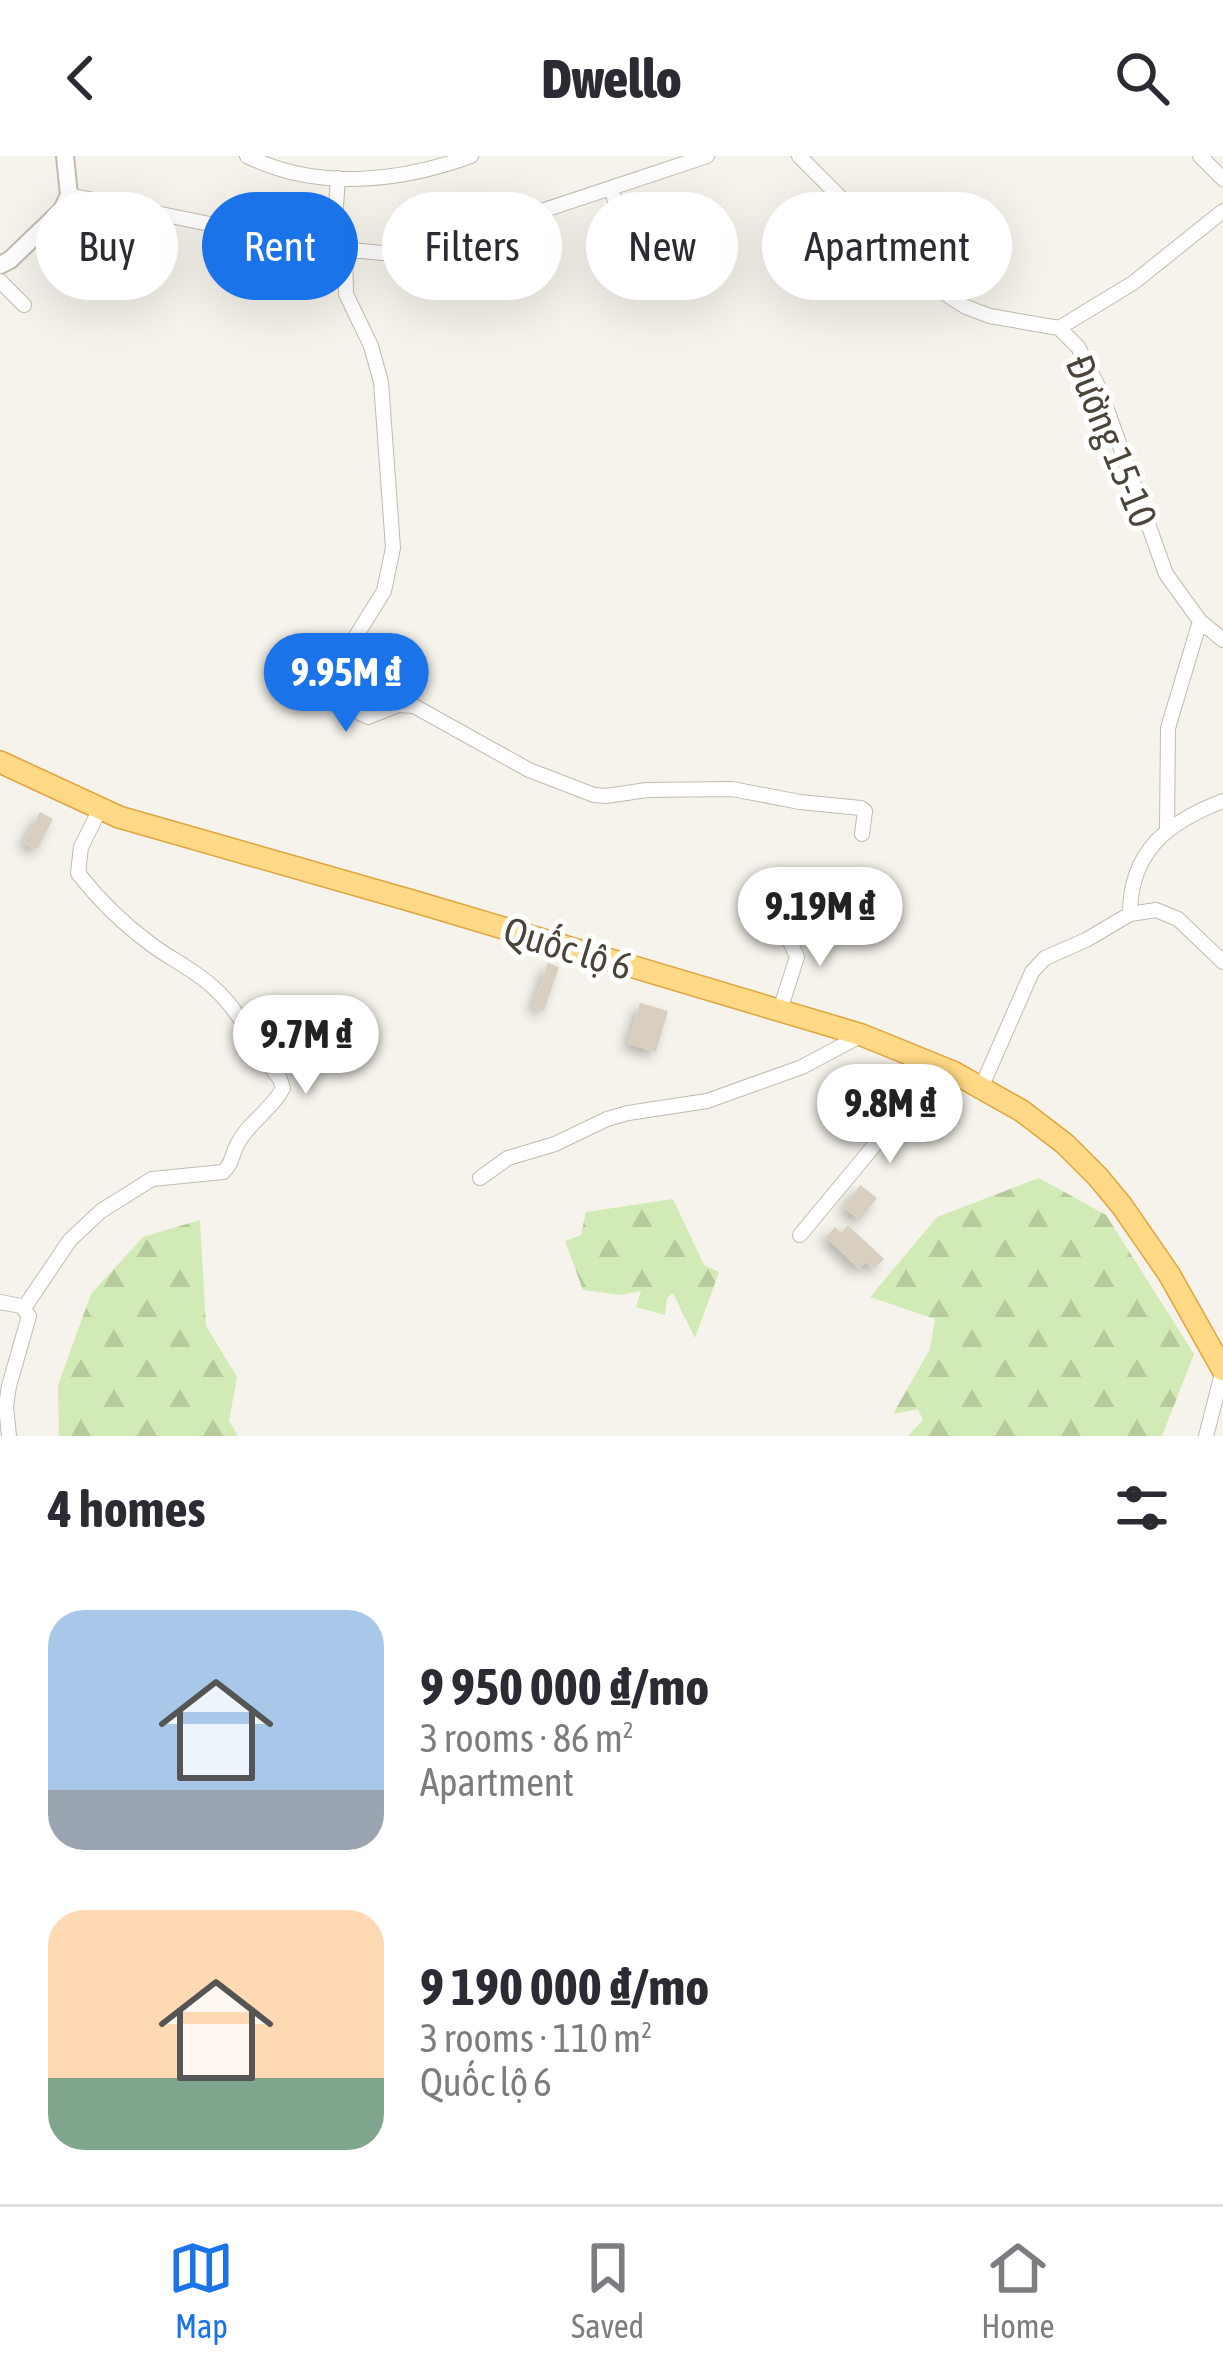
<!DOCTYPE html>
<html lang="en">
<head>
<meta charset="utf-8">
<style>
	body { margin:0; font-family:"Asap Condensed",sans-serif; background:#f2f2f3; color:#2b2b33; height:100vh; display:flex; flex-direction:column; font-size:45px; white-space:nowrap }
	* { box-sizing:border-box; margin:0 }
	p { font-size:39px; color:#7c7c81 }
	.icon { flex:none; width:66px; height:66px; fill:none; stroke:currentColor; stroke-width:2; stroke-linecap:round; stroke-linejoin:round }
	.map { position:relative; height:1280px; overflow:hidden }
	.drawer { display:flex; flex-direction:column; background:#fff; flex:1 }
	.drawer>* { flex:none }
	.hud { position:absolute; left:36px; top:36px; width:1152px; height:108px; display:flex; gap:24px }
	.price { position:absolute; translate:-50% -102px; padding:0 27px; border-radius:42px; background:#fff; color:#222; font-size:39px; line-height:78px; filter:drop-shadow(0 3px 6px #0008) }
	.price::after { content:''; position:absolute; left:50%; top:72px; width:36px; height:27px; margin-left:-18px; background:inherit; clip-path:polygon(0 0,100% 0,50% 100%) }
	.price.selected { background:#1a73e8; color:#fff }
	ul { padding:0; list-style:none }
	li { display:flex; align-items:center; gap:36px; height:300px; padding:0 48px }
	li span { display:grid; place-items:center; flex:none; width:336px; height:240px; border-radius:36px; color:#555 }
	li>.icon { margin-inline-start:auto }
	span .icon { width:144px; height:144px; fill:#fffc; stroke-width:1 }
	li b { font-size:51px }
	h2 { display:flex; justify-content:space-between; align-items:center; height:144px; padding:0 48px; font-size:51px }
	.chip { padding:0 42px; border-radius:54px; background:#fff; box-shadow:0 12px 48px #0002; font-size:42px; line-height:108px }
	.chip.selected { background:#1a73e8; color:#fff }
	header { display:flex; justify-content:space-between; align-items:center; height:156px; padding:0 48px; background:#fff; font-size:54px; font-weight:800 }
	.tabs { display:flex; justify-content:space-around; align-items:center; height:168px; border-top:3px solid #e1e1e2; background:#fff; font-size:33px; color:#7c7c81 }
	.tabs a { display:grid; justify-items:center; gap:6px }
	.tabs .selected { color:#1a73e8 }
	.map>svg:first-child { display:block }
	.forest { fill:url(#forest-firs) }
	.building { fill:#d8cfc1; filter:url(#shadow) }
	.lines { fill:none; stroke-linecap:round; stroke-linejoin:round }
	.minor-casing { stroke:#c2bbae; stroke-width:16 }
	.tertiary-casing { stroke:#c2bbae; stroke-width:20 }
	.trunk-casing { stroke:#e0a43c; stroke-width:24 }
	.minor { stroke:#fff; stroke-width:14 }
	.tertiary { stroke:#fff; stroke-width:16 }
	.trunk { stroke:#ffd985; stroke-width:21 }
	.labels { text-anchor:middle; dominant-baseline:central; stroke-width:10; stroke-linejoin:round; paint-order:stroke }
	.street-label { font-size:39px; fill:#4b4439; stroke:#fff }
</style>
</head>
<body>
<header><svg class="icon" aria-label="back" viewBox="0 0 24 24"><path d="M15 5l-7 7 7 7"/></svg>Dwello<svg class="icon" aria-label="search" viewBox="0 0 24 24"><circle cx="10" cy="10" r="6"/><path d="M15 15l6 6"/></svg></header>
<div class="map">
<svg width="1223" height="1280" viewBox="0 0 1223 1280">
	<defs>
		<pattern id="forest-firs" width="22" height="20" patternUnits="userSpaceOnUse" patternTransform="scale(3)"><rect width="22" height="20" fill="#d2eab5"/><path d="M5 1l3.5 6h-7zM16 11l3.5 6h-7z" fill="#b6ca9c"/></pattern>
		<filter id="shadow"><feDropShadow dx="-5.5" dy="5.5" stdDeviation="6" flood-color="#0004"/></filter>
	</defs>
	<rect width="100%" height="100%" fill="#f6f3ec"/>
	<path class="forest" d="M1039,1022L1106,1059L1194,1198L1162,1280H908L923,1264L918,1253L893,1258L930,1193L935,1163L870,1141L937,1061Z
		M673,1043L704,1109L719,1116L695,1182L673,1137L667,1142L665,1159L636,1151L641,1135L621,1139L583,1134L565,1085L581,1079L586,1056Z
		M200,1064L206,1170L237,1221L229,1265L238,1280H59L58,1229L91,1138L143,1081Z"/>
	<path class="building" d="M40,656L53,663L37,694L24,687Z
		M548,807L559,811L544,855L533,851Z
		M640,847L668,855L656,896L628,888Z
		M860,1029L877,1042L860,1064L844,1052Z
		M848,1069L884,1103L874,1113L866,1106L859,1113L826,1081L835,1071L841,1077Z"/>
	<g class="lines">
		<g class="minor-casing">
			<path id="minor" d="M247,0C317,35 400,26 471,0
				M799,0L898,99L941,135L966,151L990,160L1059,172L1078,191L1100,234L1166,418L1200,465L1223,484
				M1200,0L1223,23
				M612,33L624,84
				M69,39L321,91L382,97L406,94L487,73L707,0
				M487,73L500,121
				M333,93L338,22
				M345,95L346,138L371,190L381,226L393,392L384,435L335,514C333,532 351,555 368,561L398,549L414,550L529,614L594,639L606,640L647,634L732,633L800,646L861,652L865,655L862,678
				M0,125L24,149
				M1059,172L1133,127L1223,55
				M1167,672L1168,572L1200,465
				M1130,758C1130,695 1168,666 1223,645
				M780,854L797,801L786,777
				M981,932L1032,816L1045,802L1086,784L1130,758L1156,754L1178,763L1223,806
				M480,1022L508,1002L555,988L607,963L628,957L707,945L802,911L862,879
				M800,1079L878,985L953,916
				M0,1146L21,1150L29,1160L9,1230L6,1250L9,1280
				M24,1152L70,1084L101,1055L152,1023L223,1016C233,1007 231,1000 237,989C247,967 272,954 283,932L280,923C256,894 243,858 214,832C195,814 172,804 152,789C126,770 98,743 78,717L81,691L100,653
				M1206,1280L1223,1214"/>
		</g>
		<g class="tertiary-casing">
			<path id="tertiary" d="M0,109L10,104L62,54L69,39L65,0"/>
		</g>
		<g class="trunk-casing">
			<path id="trunk" d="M0,606L119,661L416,746L862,879L953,916L1022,955L1065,988L1098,1021L1122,1050L1169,1118L1223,1214"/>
		</g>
		<use href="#minor" class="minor"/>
		<use href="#tertiary" class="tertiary"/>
		<use href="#trunk" class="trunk"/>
	</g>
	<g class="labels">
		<g class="street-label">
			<text transform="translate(1112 285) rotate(68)">Đường 15-10</text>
			<text transform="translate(568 792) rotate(17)">Quốc lộ 6</text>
		</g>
	</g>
</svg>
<b class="price selected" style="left:346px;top:579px">9.95M ₫</b>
<b class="price" style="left:820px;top:813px">9.19M ₫</b>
<b class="price" style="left:306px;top:941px">9.7M ₫</b>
<b class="price" style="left:890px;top:1010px">9.8M ₫</b>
<div class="hud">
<a class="chip">Buy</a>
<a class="chip selected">Rent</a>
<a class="chip">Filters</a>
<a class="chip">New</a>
<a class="chip">Apartment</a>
</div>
</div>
<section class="drawer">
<h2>4 homes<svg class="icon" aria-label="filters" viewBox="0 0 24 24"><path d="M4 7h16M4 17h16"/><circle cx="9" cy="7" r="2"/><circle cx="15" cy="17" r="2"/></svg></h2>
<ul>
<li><span style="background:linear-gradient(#a9c7e8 75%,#9aa5b1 0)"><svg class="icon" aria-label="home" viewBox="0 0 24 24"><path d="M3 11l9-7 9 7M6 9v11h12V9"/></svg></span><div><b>9 950 000 ₫/mo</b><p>3 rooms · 86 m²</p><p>Apartment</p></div></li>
<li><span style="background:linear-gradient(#ffd9b3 70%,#7fa58c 0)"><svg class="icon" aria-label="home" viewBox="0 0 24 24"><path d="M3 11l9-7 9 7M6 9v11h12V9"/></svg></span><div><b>9 190 000 ₫/mo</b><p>3 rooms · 110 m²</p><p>Quốc lộ 6</p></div></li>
</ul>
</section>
<nav class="tabs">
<a class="selected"><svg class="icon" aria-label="map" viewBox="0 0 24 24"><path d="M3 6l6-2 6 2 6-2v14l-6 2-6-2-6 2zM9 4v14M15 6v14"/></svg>Map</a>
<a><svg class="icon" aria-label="saved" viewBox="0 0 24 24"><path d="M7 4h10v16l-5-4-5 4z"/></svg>Saved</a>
<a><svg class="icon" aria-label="home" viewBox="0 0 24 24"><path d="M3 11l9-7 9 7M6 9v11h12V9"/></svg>Home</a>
</nav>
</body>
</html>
